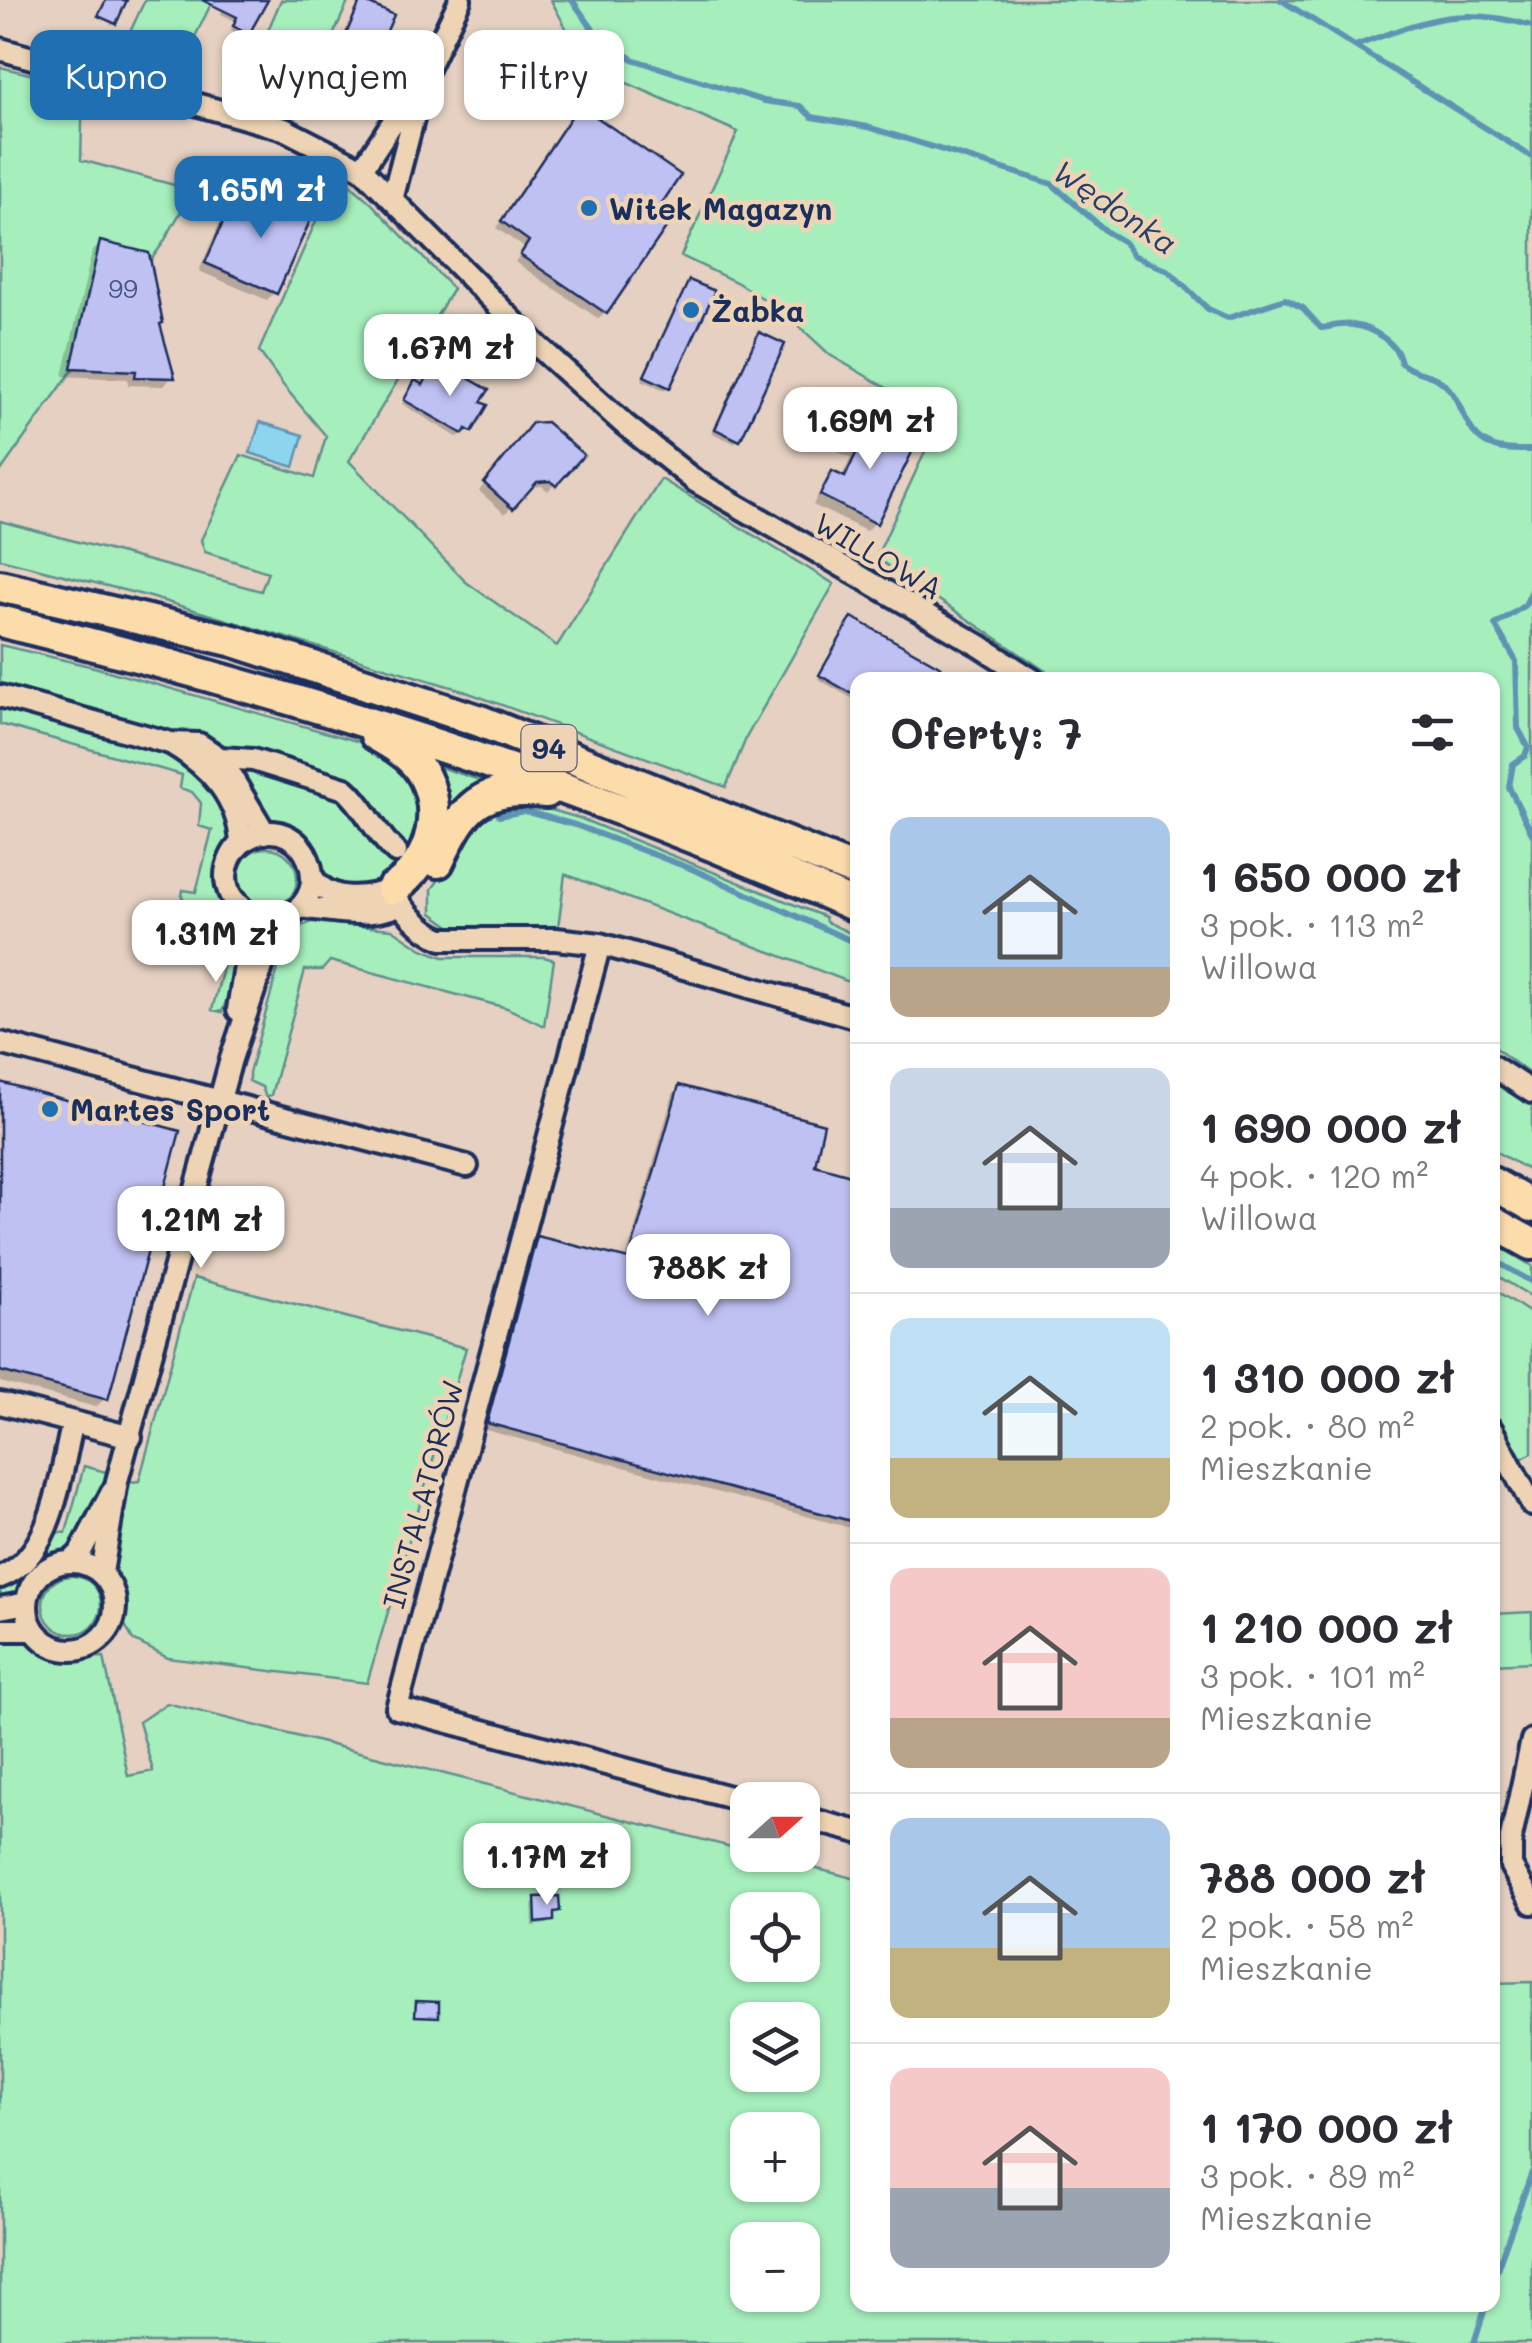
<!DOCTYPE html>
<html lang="pl">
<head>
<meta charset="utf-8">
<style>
	body { margin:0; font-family:Mali,sans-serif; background:#f7f7f7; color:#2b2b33; height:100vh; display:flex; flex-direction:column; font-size:38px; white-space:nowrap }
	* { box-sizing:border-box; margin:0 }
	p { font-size:32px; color:#7c7c81 }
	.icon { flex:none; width:55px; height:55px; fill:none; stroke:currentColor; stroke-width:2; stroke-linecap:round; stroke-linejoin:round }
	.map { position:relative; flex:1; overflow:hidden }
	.sheet { position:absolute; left:850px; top:672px; width:650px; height:1640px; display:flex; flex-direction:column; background:#fff; border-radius:20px; box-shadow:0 2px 8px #0004 }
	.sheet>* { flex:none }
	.guide { position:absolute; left:30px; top:30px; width:670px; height:90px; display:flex; gap:20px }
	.needle { width:65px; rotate:69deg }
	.buttons { position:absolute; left:730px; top:1782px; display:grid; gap:20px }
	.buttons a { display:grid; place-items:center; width:90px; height:90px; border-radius:20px; background:#fff; box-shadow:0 2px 8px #0004; font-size:50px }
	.price { position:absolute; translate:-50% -85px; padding:0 22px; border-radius:20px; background:#fff; color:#222; font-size:32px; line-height:65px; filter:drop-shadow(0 2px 5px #0008) }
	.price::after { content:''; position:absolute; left:50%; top:60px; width:30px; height:22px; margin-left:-15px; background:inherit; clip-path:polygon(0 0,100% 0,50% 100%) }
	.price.selected { background:#1f6fb2; color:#fff }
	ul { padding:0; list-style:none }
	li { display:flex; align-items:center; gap:30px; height:250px; padding:0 40px }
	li+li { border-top:2px solid #e1e1e2 }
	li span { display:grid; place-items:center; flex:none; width:280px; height:200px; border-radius:20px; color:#555 }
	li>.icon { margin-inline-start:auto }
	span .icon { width:120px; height:120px; fill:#fffc; stroke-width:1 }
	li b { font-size:42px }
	h2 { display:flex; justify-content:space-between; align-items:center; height:120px; padding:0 40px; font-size:42px }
	.chip { padding:0 35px; border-radius:20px; background:#fff; box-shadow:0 2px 8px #0004; font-size:35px; line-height:90px }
	.chip.selected { background:#1f6fb2; color:#fff }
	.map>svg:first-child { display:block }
	.green { fill:#a6efbc; stroke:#608f8d; stroke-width:2.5; fill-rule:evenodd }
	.water { fill:#8dd5ee; stroke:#5f93b4; stroke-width:2.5 }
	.shadow { fill:#0003 }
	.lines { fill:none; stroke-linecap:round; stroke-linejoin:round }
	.stream { stroke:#5f93b4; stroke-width:6 }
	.building { fill:#c0c1f3; stroke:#1b2f5e; stroke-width:2.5 }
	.minor-casing { stroke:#1b2f5e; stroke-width:28 }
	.highway-casing { stroke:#1b2f5e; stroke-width:38 }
	.minor { stroke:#eed4b5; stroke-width:20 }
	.highway { stroke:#fddcac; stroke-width:30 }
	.poi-dot { fill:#1f6fb2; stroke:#eed4b5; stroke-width:4 }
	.labels { text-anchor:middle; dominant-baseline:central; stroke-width:9; stroke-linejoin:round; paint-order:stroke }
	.number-label { font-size:25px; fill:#445483 }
	.shield { fill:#eed4b5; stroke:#5a6078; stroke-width:2.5 }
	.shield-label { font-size:28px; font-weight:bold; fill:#1b2f5e }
	.poi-label { font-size:30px; font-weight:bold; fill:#1b2f5e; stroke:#eed4b5; text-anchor:start }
	.street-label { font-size:30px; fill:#1b2f5e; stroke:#eed4b5 }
	.water-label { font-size:32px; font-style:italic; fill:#26406c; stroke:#eed4b5 }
</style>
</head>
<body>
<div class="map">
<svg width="1532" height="2343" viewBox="0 0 1532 2343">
	<rect width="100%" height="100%" fill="#e5d0c1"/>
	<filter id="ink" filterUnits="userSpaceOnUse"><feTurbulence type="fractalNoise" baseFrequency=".01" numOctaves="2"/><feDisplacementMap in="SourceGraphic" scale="20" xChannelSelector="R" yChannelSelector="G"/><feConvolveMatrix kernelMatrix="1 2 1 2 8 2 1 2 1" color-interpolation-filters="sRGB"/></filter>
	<g filter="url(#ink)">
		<path class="green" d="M145,0H213L179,69L116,62Z
			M281,0H349L296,117L241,93Z
			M551,0H1532V1076L1493,1046L1492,680H1059L876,558L940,419L830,355L782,310L736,282L681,256L738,132L586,65Z
			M0,67L83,87L81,160L193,190L163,243L0,472Z
			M337,173L370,202L453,289L349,461L466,582L557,646L661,479L834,584L747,736L726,787L458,689L147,596L0,559V521L261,591L268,572L205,552L201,540L241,455L314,478L326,436L283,385L259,351Z
			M0,645L94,667L392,751C424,788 433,802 412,849L395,842L353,783L0,683Z
			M0,710H10L185,758L221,797L231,834C221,860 206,881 225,908C231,917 240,924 241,935C243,960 230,990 222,1012L212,1010L227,953L214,948L218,919C209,906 191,910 182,897L183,890L196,892L212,830L199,826L201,803L192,792L180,788L182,775L0,724Z
			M427,763L498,786L443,824Z
			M248,765L337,792L397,861L399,872C374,890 357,890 327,881L319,868L278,825L259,812L242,772Z
			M511,805H534L579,818L825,917L826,922L857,936V985L565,874L558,928H453L432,913V889C461,853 460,818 511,805Z
			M237 878a30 30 0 1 1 60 0a30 30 0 1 1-60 0Z
			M312,922L392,929L422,949L443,957H544L554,960L544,1026L507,1008L330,961L322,970H305L271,1095L266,1098L262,1087L249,1081V1073L287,936L290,930Z
			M1492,1077L1532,1106V1172L1493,1150Z
			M1493,1243L1532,1266V1297L1493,1273Z
			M194,1278L466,1348L367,1683L168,1658L133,1640L123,1621V1594L112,1568V1550L130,1482L139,1481Z
			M1492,1288L1532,1314V1453L1517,1461L1493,1415Z
			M84,1466L106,1472L108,1475L83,1538L73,1550L43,1562L15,1596L0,1603V1587L30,1568L53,1532L66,1533Z
			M43 1605a29 29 0 1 1 58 0a29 29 0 1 1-58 0Z
			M1532,1612V1662L1493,1664V1614Z
			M0,1635C32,1636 28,1644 53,1655C68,1662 88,1657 104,1657L128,1776L153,1771L139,1722L167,1703L747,1851L748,1855H762L857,1879L858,2305H1492L1493,1983L1532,1982V2343H0ZM748,1910H802V1965H748ZM748,2020H802V2075H748ZM748,2130H802V2185H748ZM748,2240H802V2295H748Z"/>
		<path class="water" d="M260,422L303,435L294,467L250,453Z"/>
		<path class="shadow" d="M225,0H258L243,36L231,30L235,21L221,14Z
			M358,6L359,88L355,92L325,79Z
			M573,115L658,204L605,312L599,319L515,262L525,248L496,228Z
			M264,192L275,292L267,300L199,271L224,213L232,205L250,213Z
			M101,243L158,326L172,377L164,386L128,385V379L63,376L92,252Z
			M689,283L668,386L664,390L642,380Z
			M756,339L738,439L734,443L712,433Z
			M412,387L470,431L457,437L402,404Z
			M859,421L875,522L866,531L813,505L824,483L833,474L841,478L851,458L838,452L849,431Z
			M526,433L580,455L548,491L542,486L529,487L505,514L479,491Z
			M852,620L959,680H858V702L818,679Z
			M0,1085L105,1398L96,1407L0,1382Z
			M679,1088L812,1167L858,1180V1530L482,1429L531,1245L537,1239L626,1260L673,1094Z
			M536,1900L557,1910L548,1924L533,1926L532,1904Z"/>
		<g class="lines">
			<path class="stream" d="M572,0L602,42L618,48L632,59L764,101L800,106L812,117L868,127L1052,184L1107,232L1124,242L1133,255L1169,271L1208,309L1228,318L1285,299L1303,308L1321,328C1331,327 1344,323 1353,325C1373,328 1398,343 1401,363C1415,374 1424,372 1437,379C1465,394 1461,435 1492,446C1503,451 1520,450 1532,450
				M1281,0L1532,157
				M1355,46C1423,21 1459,4 1532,26
				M1532,590L1525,605L1495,625L1516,661L1518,728L1528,747L1525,756L1513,764L1509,787L1532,834
				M499,816L524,811L575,825L692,869L858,944
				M1492,1259L1532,1282
				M1492,2283L1532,2172
				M1474,2343L1486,2305"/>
		</g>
		<path class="building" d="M106,0H127L116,24L98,16Z
			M202,0H268L249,34L233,26L237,17Z
			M361,0L394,15L361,90L328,75Z
			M579,105L681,175L662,203L676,213L607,314L520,255L529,241L501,221Z
			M264,189L314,212L277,294L205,263L232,202L253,212Z
			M100,241L149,253L163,323L160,324L175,378L135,377L136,371L71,368Z
			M689,280L715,291L670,388L644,376Z
			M759,332L785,344L740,441L715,429Z
			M442,363L489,390L481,402L488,405L472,432L466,429L463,434L404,400L415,380L423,385L430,372L436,375Z
			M858,418L915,446L877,524L820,495L832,471L845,477L858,449L846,443Z
			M546,422L584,455L556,486L550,481L537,482L513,509L484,483L532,423Z
			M852,617L941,667L934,680H858V697L819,675Z
			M0,1082L180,1131L108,1400L0,1371Z
			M679,1085L824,1124L815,1165L858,1177V1523L487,1423L537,1236L629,1259Z
			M559,1896L560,1911L554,1912V1921L536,1923L535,1897Z
			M416,2001L439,2002V2017L415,2016Z"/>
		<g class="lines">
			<g class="minor-casing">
				<path id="minor" d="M0,49L284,129L362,169L540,348L624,424L695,481L980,646L1033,680
					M362,169L425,73L460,0
					M393,196L421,89
					M0,696L170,743L199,744L220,758L265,833
					M172,744C210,767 238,797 241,843
					M220,758L253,760L345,789C366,807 375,834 396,852
					M313,878C330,903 367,899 392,889C402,909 420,930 442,939H556L600,944L858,1018
					M300,907C337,911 364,919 400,905
					M600,944L397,1708L748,1802
					M238,1010C241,988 247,963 247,941C247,933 247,917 243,910C239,904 232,900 229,892C220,869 233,843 255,835C305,816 336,893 288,915C272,922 258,920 244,911
					M0,1043L467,1166
					M1492,1066L1532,1092
					M0,1403L131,1437
					M1492,1430L1532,1505
					M72,1561L80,1553L112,1492
					M27 1606a44 44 0 1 1 88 0a44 44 0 1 1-88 0Z
					M102,1573L117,1481L231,1059L278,919
					M0,1577C54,1557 60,1472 73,1422
					M0,1608L27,1603
					M0,1630H34
					M1532,1740L1511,1838V1866L1532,1903
					M802,1817L858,1832"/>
			</g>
			<g class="highway-casing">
				<path id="highway" d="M0,586L234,641L480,721L858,872
					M0,621C293,693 582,783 858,907
					M376,735C390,743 404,751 415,763C448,802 434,864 392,889
					M438,862C464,805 479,786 546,792
					M1492,1183L1532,1206
					M1492,1222L1532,1244"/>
			</g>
			<use href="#minor" class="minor"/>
			<use href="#highway" class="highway"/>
		</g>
	</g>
	<g class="poi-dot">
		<circle cx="589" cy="208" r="10"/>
		<circle cx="691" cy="310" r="10"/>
		<circle cx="50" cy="1109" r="10"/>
	</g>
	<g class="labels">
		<g class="number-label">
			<text x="123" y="288">99</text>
		</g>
		<rect class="shield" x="521.5" y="725" width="55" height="46" rx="8"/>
		<g class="shield-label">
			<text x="549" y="748">94</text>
		</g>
		<g class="poi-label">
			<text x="609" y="208">Witek Magazyn</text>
			<text x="711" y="310">Żabka</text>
			<text x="70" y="1109">Martes Sport</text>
		</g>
		<g class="street-label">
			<text transform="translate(879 555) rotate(30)">WILLOWA</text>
			<text transform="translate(422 1494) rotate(-75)">INSTALATORÓW</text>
		</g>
		<g class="water-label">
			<text transform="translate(1116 206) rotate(34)">Wędonka</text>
		</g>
	</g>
</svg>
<div class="buttons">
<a><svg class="needle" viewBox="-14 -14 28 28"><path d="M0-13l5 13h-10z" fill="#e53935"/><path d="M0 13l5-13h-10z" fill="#7c7c81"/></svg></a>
<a><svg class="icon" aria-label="locate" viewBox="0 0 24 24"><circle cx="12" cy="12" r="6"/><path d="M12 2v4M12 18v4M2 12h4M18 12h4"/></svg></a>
<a><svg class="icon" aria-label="layers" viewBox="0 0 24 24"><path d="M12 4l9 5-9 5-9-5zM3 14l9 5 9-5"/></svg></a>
<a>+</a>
<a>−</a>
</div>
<b class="price selected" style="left:261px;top:241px">1.65M zł</b>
<b class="price" style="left:450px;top:399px">1.67M zł</b>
<b class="price" style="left:870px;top:472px">1.69M zł</b>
<b class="price" style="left:216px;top:985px">1.31M zł</b>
<b class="price" style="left:201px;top:1271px">1.21M zł</b>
<b class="price" style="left:708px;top:1319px">788K zł</b>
<b class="price" style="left:547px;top:1908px">1.17M zł</b>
<div class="guide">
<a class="chip selected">Kupno</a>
<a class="chip">Wynajem</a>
<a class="chip">Filtry</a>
</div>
<section class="sheet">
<h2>Oferty: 7<svg class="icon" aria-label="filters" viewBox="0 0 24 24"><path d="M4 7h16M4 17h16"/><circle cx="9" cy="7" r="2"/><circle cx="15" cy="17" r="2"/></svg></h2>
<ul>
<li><span style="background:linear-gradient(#a9c7e8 75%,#b9a48a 0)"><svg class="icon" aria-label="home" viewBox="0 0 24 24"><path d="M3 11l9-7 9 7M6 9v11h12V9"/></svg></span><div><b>1 650 000 zł</b><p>3 pok. · 113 m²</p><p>Willowa</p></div></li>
<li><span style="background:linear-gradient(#c9d6e8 70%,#9aa5b1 0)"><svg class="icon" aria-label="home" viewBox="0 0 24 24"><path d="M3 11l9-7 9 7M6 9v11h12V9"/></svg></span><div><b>1 690 000 zł</b><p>4 pok. · 120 m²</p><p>Willowa</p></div></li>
<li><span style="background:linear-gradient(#bfe0f5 70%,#c2b280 0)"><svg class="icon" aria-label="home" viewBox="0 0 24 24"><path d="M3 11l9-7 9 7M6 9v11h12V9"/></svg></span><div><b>1 310 000 zł</b><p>2 pok. · 80 m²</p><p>Mieszkanie</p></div></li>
<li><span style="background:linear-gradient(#f6c9c9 75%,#b9a48a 0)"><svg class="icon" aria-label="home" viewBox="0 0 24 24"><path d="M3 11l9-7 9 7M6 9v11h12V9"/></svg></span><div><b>1 210 000 zł</b><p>3 pok. · 101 m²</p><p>Mieszkanie</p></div></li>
<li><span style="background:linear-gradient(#a9c7e8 65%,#c2b280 0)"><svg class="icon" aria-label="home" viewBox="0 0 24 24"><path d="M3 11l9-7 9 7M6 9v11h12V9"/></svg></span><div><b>788 000 zł</b><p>2 pok. · 58 m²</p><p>Mieszkanie</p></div></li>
<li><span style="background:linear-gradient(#f6c9c9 60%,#9aa5b1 0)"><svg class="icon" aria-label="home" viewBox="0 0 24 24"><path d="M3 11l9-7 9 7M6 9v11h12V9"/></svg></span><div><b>1 170 000 zł</b><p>3 pok. · 89 m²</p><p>Mieszkanie</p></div></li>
</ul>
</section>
</div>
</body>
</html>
